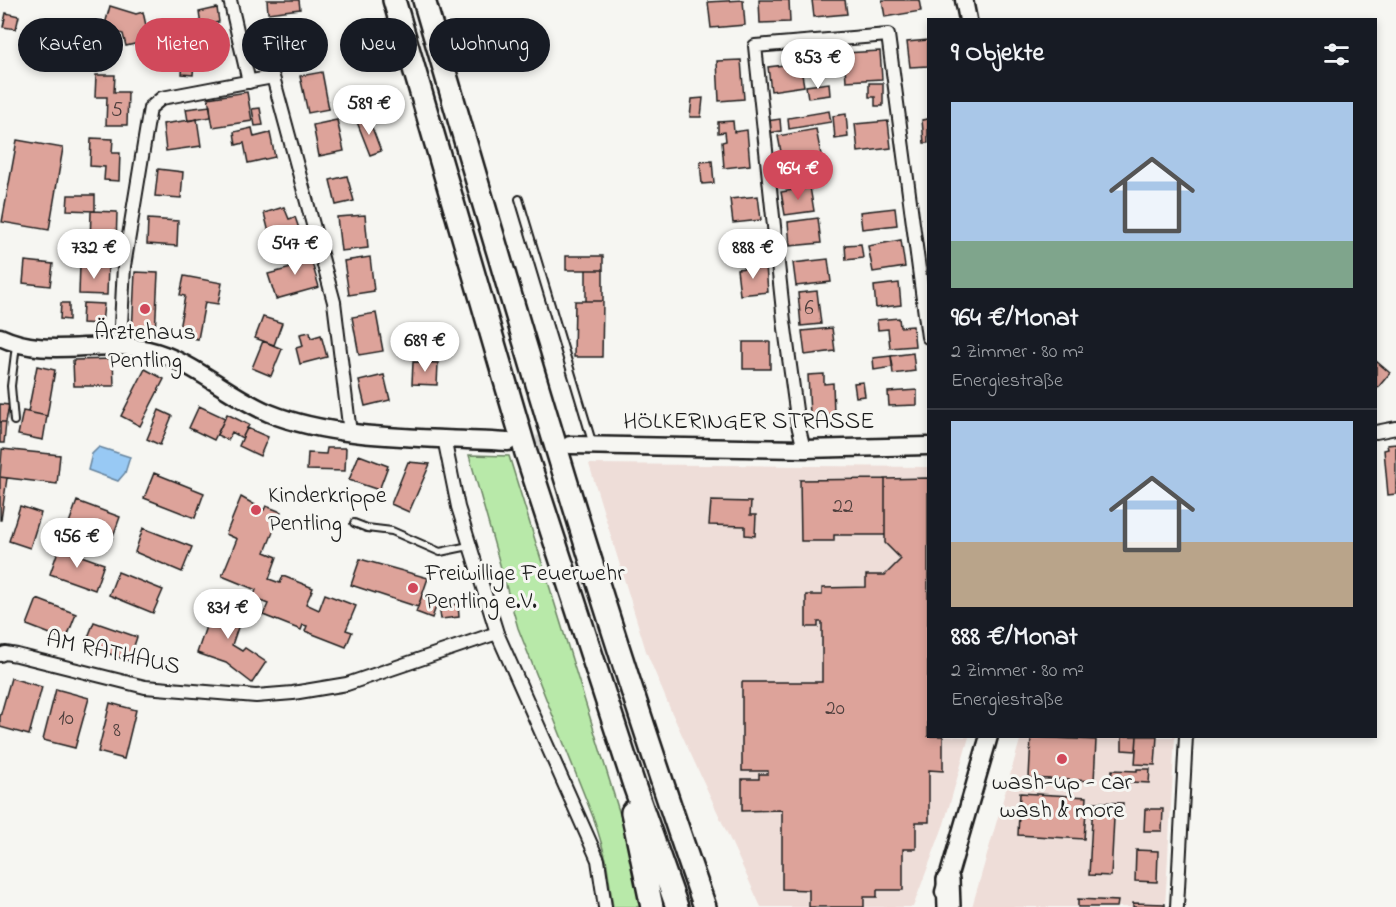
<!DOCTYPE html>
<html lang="de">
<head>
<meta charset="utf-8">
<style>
	body { margin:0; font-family:"Indie Flower",sans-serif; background:#242831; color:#f1f3f6; height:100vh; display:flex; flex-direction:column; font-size:22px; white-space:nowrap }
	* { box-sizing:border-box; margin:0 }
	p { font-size:20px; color:#9ea1a6 }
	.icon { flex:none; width:33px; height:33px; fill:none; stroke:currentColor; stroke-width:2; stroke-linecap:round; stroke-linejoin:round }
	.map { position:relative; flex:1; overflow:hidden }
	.panel { position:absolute; left:927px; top:18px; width:450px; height:720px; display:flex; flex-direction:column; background:#171b24; border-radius:0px; box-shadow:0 3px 9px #0003 }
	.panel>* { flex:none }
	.banner { position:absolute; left:18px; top:18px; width:570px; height:54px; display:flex; gap:12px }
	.price { position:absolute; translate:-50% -51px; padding:0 14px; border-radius:21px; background:#fff; color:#222; font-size:20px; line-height:39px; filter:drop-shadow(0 2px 3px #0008) }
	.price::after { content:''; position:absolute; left:50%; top:36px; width:18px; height:14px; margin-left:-9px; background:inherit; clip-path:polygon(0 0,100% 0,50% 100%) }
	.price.selected { background:#d1495b; color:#fff }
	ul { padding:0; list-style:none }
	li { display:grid; align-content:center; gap:12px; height:318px; padding:0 24px }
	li+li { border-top:2px solid #363941 }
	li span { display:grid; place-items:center; height:186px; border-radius:0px; color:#555 }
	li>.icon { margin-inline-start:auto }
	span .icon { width:108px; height:108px; fill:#fffc; stroke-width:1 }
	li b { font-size:26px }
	h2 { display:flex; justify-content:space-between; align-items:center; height:72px; padding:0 24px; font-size:26px }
	.chip { padding:0 21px; border-radius:27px; background:#171b24; box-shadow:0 3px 9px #0003; font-size:21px; line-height:54px }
	.chip.selected { background:#d1495b; color:#fff }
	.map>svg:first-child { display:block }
	.built { fill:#eeddd8 }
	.green { fill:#b8e9a9; stroke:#6a8262; stroke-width:1.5 }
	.water { fill:#98c9f4; stroke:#66849e; stroke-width:1.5 }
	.building { fill:#dda39a; stroke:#1c1c1c; stroke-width:1.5 }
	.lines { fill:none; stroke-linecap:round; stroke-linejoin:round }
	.secondary-tunnel { stroke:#d5d5d2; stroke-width:16; stroke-dasharray:16 8; stroke-linecap:butt }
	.lane-casing { stroke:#1c1c1c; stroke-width:10 }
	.street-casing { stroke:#1c1c1c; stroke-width:16 }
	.secondary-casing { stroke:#1c1c1c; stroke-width:21 }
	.highway-casing { stroke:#1c1c1c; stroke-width:26 }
	.lane { stroke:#f6f6f2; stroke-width:6 }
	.street { stroke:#f6f6f2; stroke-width:12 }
	.secondary { stroke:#f6f6f2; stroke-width:16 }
	.highway { stroke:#f6f6f2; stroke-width:21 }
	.poi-dot { fill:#d1495b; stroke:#f6f6f2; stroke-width:2 }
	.labels { text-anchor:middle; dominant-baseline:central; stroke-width:6; stroke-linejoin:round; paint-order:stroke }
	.number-label { font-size:21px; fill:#4c3e3c }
	.poi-label { font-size:24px; fill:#1c1c1c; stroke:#f6f6f2 }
	.street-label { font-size:24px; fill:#1c1c1c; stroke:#f6f6f2 }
</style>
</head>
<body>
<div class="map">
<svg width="1396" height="907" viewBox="0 0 1396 907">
	<rect width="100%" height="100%" fill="#f6f6f2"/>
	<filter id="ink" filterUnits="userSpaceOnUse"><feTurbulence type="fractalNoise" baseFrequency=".0167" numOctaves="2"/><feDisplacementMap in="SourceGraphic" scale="12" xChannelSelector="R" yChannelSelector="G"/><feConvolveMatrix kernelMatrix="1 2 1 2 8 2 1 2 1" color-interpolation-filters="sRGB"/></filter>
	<g filter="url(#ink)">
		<path class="built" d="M589,464L928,467V736L969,737L944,824L913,907H761L671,711L646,651Z
			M1021,737H1175L1165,907H972Z"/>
		<path class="green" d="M469,455L509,456L627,837L640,907H613L606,859L595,822L518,628Z"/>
		<path class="water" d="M99,447L130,457L125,473L118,481L88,470L92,454Z"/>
		<path class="building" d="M267,0H299L300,9L268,13Z
			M743,0L745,25L711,28L708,2Z
			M759,0H789L790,22L760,23Z
			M812,0H845L847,14L814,17Z
			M882,0H919L921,11L885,17Z
			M110,6L136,14L143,12L147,30L141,31L143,42L126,46L123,34L104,28Z
			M217,8L219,22L201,26L199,12Z
			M6,13L19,16L16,29L3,27Z
			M183,24L187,52L172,54L170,41L158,43L156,28Z
			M310,26L317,61L292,66L284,31Z
			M217,27L221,42L216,43L218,52L198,56L193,33Z
			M928,40V66L910,67L907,42Z
			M880,51L882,79L846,81L844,53Z
			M741,60L744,99L719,101L717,61Z
			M183,62H194L193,75L182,74Z
			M800,63L804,86L771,91L768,67Z
			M322,72L329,109L308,113L300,76Z
			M96,75H115L114,92H128L127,125H106L107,97H95Z
			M829,83L830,95L808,98L806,86Z
			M869,83H883V106H875V97H869Z
			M247,92L252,121L213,127L208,98Z
			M703,98L701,117H690L692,99Z
			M210,106L211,117L188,121L186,109Z
			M260,108L263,125L255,126L252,109Z
			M829,111L831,122L789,129L788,118Z
			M846,114L848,137L835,139L833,116Z
			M368,117L381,151L370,155L357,122Z
			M197,119L201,146L166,151L163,124Z
			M780,119L781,131L769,133L767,121Z
			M928,119V143H924L922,120Z
			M337,120L344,151L319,156L313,125Z
			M733,121L734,132L747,130L750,165L724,168L722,142L726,141L725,132L718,133V122Z
			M888,121L891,148L858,152L855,124Z
			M252,128L254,137L270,133L275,157L248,163L244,143L236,145L234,132Z
			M816,129L822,160L784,168L778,136Z
			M91,138L113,139L112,153H120L119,181L104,180L105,167L90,166Z
			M17,140L63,148L49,230L2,222Z
			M712,161L714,183L702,184L700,162Z
			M158,169L183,172L181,198L155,196Z
			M347,176L354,201L336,205L330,180Z
			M810,187L814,211L785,215L781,192Z
			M68,195H95V211L67,210Z
			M758,196L761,220L733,223L730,199Z
			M284,207L289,219L295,217L304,243L274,252L264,213Z
			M895,208L897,225L862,229L860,212Z
			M91,211L117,212L116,245L90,244Z
			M365,215L368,248L341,251L337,217Z
			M818,218L821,243L790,246L788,222Z
			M148,219L178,221L177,246L147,244Z
			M763,233L766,259L738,262L736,236Z
			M901,240L905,267L873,272L868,246Z
			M861,244L863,258L846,260L845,245Z
			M308,249L319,287L276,299L268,274L291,268L287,255Z
			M566,256H603V270H566Z
			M370,257L374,291L349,295L344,261Z
			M828,259L831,282L796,286L793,263Z
			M25,261L53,264L50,286L23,283Z
			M80,264L108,265L107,295L79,294Z
			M766,266L768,292L740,295L737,269Z
			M586,270H603V301H586Z
			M135,272L158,273L155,334L132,333Z
			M184,276L222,283L218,304L205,302L198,339L178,335L185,296L180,295Z
			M899,283L901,305L876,308L874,286Z
			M817,291L821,324L801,326L798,293Z
			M575,301H603L602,357H574Z
			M61,303H69V320L60,319Z
			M83,303L104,304L102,324L82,323Z
			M376,313L383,351L359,355L352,317Z
			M263,317L282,323L274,345L255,338Z
			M899,318L900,327L913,326L915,346L890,348L888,329L878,330L877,320Z
			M832,328L835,351L805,355L802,331Z
			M310,332L311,338L321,335L327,357L300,364L296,348L303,346L300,334Z
			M263,341L282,349L271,376L252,368Z
			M743,342H770V369H743Z
			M913,353L915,371L893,374L891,356Z
			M891,356L893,367L874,370L873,358Z
			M113,359L114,386H74L73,360Z
			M1376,361L1390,373L1376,390Z
			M413,362L438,363L437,385L412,384Z
			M37,366L55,370L47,416L28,412Z
			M145,369L164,379L140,426L121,416Z
			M824,374V384L833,383L834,414L810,415L808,375Z
			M384,375L390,400L365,406L359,381Z
			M863,382L865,396L856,397L854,383Z
			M917,390V405L889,406L888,392Z
			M0,404L9,405L6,422H0Z
			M199,406L225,418L214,440L189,428Z
			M159,410L172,416L160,445L147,439Z
			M23,411L47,416L43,440L18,435Z
			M227,414L249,425L242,438L232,432L228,440L217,435Z
			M0,422H6L4,443H0Z
			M247,428L268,437L260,456L239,446Z
			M1396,444V494L1388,495L1384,450L1388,449L1387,445Z
			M327,448H346L345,471L307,470L308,453L326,454Z
			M2,449L60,455L57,484L0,477Z
			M359,455L388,466L379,490L349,480Z
			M408,462L430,464L409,512L391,504Z
			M154,473L204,493L195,518L144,498Z
			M0,477L7,478L1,520H0Z
			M928,478V736H943V771L929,770V822H916V849H903V890H877V897H864V907H809V890L782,889V810L742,811V779H759V774H768V771H742V682H822V622H818V627H806V595H822V588L866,587V575H885L901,559L885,543V479Z
			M885,479V535H834V541H801L800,480Z
			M241,497L264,510L266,506L281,512L265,552L277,557L269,579L280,583L283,576L313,588L306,604L319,610L325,594L356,606L346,630L352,632L346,647L305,631L307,626L303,625L301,630L263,615L268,604L253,598L256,590L222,576L237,539L226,534Z
			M77,501L120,517L112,539L69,523Z
			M711,501L751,502L750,515H756L755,536L745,535V526L709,525Z
			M20,506L41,513L30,548L9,541Z
			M143,528L192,547L182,572L135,552Z
			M59,548L104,564L95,590L50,574Z
			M360,559L428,578L418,607L351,585Z
			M118,572L163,590L153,613L109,595Z
			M422,595L438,601L432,618L416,612Z
			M216,597L245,607L232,645L242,651L245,648L266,662L252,683L226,663L197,653Z
			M37,599L76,614L66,640L27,625Z
			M458,604L459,617L441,619L439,606Z
			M94,622L137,637L129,661L85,645Z
			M11,678L42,687L29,735L0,727V717Z
			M56,689L89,698L75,748L43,740Z
			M110,703L136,710L124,759L98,752Z
			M1122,736H1137L1136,751L1122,750Z
			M1137,736H1157L1155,765L1135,764Z
			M1031,737L1096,740L1094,781L1029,778Z
			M1137,769H1150L1149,783L1111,781L1112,770L1137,771Z
			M1020,793L1087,797L1084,839L1018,835Z
			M1093,802L1123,803L1122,818H1114L1111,876L1089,875Z
			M1145,809H1163L1162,831H1144Z
			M1136,850L1158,851L1157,882L1135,881Z
			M1078,899L1118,901L1117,907H1078Z
			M1133,903L1165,904V907H1133Z"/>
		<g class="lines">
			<path class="secondary-tunnel" d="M512,442L564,445"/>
			<g class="lane-casing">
				<path id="lane" d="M519,199L593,445
					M14,421L11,386L16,345
					M354,523L367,528L392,531L440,552L469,546"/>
			</g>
			<g class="street-casing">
				<path id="street" d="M230,0L249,82
					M120,345L124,266L150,108L162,98L273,77L334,302L350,433
					M1376,432L1396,428
					M444,438L458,507L497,633L598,860L605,907
					M804,449L798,425L784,321L755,46L888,35L928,337
					M0,655L5,653L17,655L145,687L256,696L293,693L347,684L497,633
					M1177,907L1186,736"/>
			</g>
			<g class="secondary-casing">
				<path id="secondary" d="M964,0L968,20
					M0,337C49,360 98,338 148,350C192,360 228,396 269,413C338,441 433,437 508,442
					M570,445L804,449L928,446
					M944,892L989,736"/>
			</g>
			<g class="highway-casing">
				<path id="highway" d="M394,0L526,453L634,785L677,907
					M424,0C513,304 600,608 705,907
					M632,812L652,907
					M948,880L949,907"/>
			</g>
			<use href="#lane" class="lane"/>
			<use href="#street" class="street"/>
			<use href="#secondary" class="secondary"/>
			<use href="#highway" class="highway"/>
		</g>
	</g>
	<g class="poi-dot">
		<circle cx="145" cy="309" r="6"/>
		<circle cx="256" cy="510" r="6"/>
		<circle cx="413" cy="588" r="6"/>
		<circle cx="1062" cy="759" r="6"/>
	</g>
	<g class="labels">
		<g class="number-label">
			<text x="117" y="111">5</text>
			<text x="809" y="309">6</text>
			<text x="843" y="507">22</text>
			<text x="835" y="709">20</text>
			<text x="66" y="719">10</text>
			<text x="117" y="731">8</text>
		</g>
		<g class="poi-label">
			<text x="145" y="333">Ärztehaus<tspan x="145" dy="28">Pentling</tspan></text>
			<text x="268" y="496" text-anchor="start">Kinderkrippe<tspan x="268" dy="28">Pentling</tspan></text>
			<text x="425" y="574" text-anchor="start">Freiwillige Feuerwehr<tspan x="425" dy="28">Pentling e.V.</tspan></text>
			<text x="1062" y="783">wash-up - car<tspan x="1062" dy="28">wash &amp; more</tspan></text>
		</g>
		<g class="street-label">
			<text x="749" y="422">HÖLKERINGER STRASSE</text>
			<text transform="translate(113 654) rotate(12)">AM RATHAUS</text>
		</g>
	</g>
</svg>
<b class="price" style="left:818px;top:90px">853 €</b>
<b class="price" style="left:369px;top:136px">589 €</b>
<b class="price selected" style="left:798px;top:201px">964 €</b>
<b class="price" style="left:295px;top:276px">547 €</b>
<b class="price" style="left:94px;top:280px">732 €</b>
<b class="price" style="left:753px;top:280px">888 €</b>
<b class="price" style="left:425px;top:373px">689 €</b>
<b class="price" style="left:77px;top:569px">956 €</b>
<b class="price" style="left:228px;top:640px">831 €</b>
<div class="banner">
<a class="chip">Kaufen</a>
<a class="chip selected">Mieten</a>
<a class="chip">Filter</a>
<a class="chip">Neu</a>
<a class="chip">Wohnung</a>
</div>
<section class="panel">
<h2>9 Objekte<svg class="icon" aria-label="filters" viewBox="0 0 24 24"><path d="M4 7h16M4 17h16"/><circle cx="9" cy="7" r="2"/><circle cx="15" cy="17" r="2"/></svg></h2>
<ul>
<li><span style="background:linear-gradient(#a9c7e8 75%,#7fa58c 0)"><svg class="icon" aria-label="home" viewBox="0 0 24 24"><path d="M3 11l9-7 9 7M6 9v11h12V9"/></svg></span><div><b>964 €/Monat</b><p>2 Zimmer · 80 m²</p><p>Energiestraße</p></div></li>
<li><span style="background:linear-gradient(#a9c7e8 65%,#b9a48a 0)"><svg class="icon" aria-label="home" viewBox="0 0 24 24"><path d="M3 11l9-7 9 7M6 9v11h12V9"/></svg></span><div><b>888 €/Monat</b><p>2 Zimmer · 80 m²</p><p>Energiestraße</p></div></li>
</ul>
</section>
</div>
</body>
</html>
